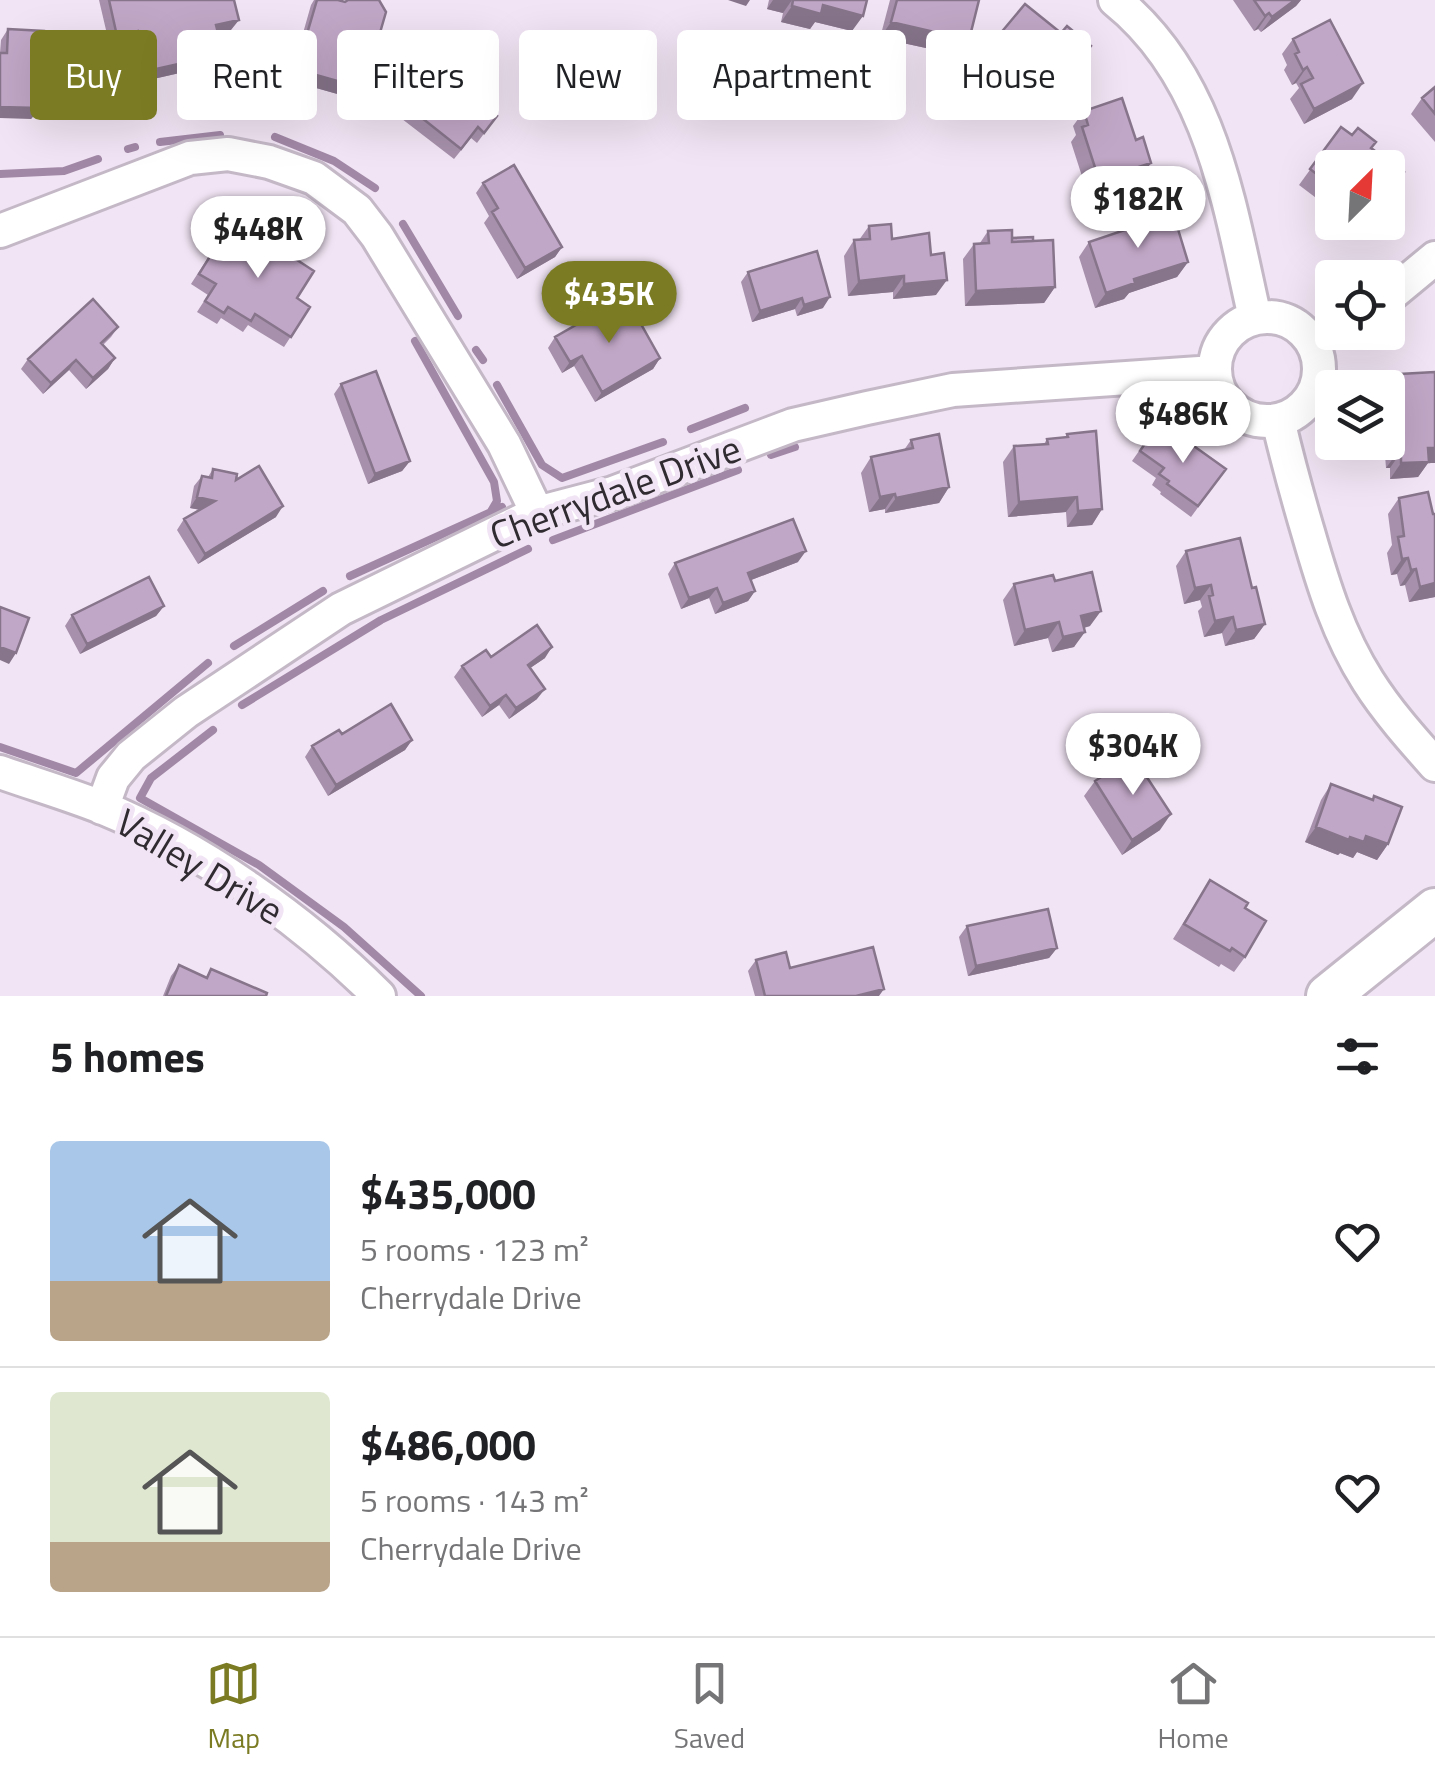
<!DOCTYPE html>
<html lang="en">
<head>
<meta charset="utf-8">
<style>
	body { margin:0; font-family:"Titillium Web",sans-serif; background:#f2f2f2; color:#202124; height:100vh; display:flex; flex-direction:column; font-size:38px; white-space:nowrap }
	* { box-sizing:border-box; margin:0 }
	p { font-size:32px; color:#757577 }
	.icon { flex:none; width:55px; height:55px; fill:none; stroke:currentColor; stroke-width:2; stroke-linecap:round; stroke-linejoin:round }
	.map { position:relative; height:996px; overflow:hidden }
	.details { display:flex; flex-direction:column; background:#fff; flex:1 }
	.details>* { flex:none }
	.guide { position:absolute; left:30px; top:30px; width:1375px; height:90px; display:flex; gap:20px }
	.needle { width:65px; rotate:24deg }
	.buttons { position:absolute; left:1315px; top:150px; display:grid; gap:20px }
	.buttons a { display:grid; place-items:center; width:90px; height:90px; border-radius:10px; background:#fff; box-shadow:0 10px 40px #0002; font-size:50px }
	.price { position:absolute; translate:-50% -85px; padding:0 22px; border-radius:35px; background:#fff; color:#222; font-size:32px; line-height:65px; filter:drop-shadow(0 2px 5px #0008) }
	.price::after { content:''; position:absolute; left:50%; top:60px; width:30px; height:22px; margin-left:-15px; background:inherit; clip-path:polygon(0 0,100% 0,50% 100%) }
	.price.active { background:#7a7b23; color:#fff }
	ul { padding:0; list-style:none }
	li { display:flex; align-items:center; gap:30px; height:250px; padding:0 50px }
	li+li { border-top:2px solid #e0e0e0 }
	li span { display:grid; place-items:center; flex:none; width:280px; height:200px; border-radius:10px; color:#555 }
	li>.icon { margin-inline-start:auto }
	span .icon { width:120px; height:120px; fill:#fffc; stroke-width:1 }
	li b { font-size:42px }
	h2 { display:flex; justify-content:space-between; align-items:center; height:120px; padding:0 50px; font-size:42px }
	.pill { padding:0 35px; border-radius:10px; background:#fff; box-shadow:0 10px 40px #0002; font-size:35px; line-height:90px }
	.pill.active { background:#7a7b23; color:#fff }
	.dock { display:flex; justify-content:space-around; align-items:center; height:140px; border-top:2px solid #e0e0e0; background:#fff; font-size:28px; color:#757577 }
	.dock a { display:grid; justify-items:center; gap:5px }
	.dock .active { color:#7a7b23 }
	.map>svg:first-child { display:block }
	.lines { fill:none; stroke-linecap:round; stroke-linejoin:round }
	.stream { stroke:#a188a6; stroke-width:8 }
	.minor-casing { stroke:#c4b8c7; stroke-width:38 }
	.major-casing { stroke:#c4b8c7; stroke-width:48 }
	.minor { stroke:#fff; stroke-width:32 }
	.major { stroke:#fff; stroke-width:42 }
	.wall { fill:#a690ab }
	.shaded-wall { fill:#87758b }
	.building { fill:#c1a7c7; stroke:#87758b; stroke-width:2.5 }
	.labels { text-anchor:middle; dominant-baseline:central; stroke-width:10; stroke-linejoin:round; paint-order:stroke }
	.street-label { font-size:38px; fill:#302b31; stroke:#f1e4f4 }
</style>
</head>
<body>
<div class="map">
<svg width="1435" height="996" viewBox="0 0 1435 996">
	<rect width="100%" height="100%" fill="#f1e4f4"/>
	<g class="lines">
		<path class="stream" d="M275,137L334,161L375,188
			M160,142L220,135
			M128,149L135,147
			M0,174L64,171L98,159
			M403,224L458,316
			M415,341L494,482L497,501L490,513
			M476,350L483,360
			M497,385L542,465L562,478L663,442
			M691,429L745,408
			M771,455L795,447
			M553,540L738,470
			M350,576L502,507
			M234,646L323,591
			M242,705L381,620L528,549
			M213,730L151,778L140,798L259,865L344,927L421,996
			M0,747L76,773L208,663"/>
		<g class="minor-casing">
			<path id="minor" d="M1115,0C1212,78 1229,204 1255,318
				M0,231L190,158L228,154L269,162L314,178L357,210L377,236L504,444L537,513
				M1388,297L1435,258
				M1215 369a52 52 0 1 1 104 0a52 52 0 1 1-104 0Z
				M1278,420C1287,458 1297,495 1308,532C1323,584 1338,634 1368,681C1387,711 1411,738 1435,765
				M0,772C34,784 68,794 101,807C201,848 303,920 379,996
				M102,808L113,778L131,756L186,712L341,609L537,513L613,493L793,425L867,408L953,390L1214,372"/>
		</g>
		<g class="major-casing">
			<path id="major" d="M1328,996L1435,910"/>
		</g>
		<use href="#minor" class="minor"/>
		<use href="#major" class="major"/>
	</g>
	<path class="wall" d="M99,0H234L231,30L218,33L216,68L185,75L184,72L140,82L130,42L110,47Z
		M314,0H338L359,91L346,87L341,95L302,84L304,75L292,72L311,5Z
		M769,0H867L852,31L815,22L810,29L781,22L783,13L767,9Z
		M890,0H979L958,55L880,38Z
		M1233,0H1301L1296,6L1261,32L1258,29L1254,31Z
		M8,29L43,55L59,112H37L31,119L0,53L1,40Z
		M1061,33L1091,46L1044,106L983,57L994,41Z
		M1293,39L1352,99L1304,124L1290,99L1299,88L1296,83L1292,85L1284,70L1287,65L1282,54Z
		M453,73L465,91L497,116L477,143L471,138L454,159L380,102L388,91Z
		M1435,87V142L1411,114L1422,98Z
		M1084,111L1136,140L1151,163L1140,178L1088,195L1071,142L1076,135L1073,126Z
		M1341,127L1332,168V210L1299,185Z
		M483,183L562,247L555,257L517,279L484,223L489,216L476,193Z
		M1159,221L1188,262L1177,277L1129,293L1124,299L1095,308L1079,257L1089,242L1119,232L1126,222Z
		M1338,222H1368L1357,236Z
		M869,226L892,239L936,295L893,299V292L848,296L844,256L854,240H859Z
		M988,231L1012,238L1033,241L1055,287L1044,303L965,306L963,259L974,244L980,243Z
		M220,239L259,249L264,252L291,256L297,298L310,307L284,347L248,325L243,332L221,318L217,324L197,312L208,295L191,284Z
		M748,272L823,308L797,316L795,309L752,322L741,282Z
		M630,321L660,358L653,369L595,402L574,366L562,373L548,348L555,337Z
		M118,327L111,337L103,345L115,358L108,369L86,389L69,370L43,394L21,369L28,359Z
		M1435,372V463H1428L1418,477L1390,479V468H1386L1384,442H1388V433L1391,428L1389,389L1400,374Z
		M341,384L410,461L402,471L368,484L334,394Z
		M1156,427L1178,443L1226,469L1191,517L1160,494L1161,492L1152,485L1156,478L1132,461Z
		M1067,434L1102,509L1092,525L1067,527L1066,512L1008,517L1003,462L1014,446L1044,444L1047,439L1065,438Z
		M911,440L949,487L939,503L885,513V509L869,512L861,473L871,457L904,450Z
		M213,469L236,480L276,517L198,564L177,530L184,519L200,510L190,508L194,486L202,476L208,477Z
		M1399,498L1435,514V597L1409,602L1405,585L1400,586L1397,574L1391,575L1387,553L1392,545L1388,514Z
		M1186,551L1252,588L1265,624L1254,639L1225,646L1222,633L1204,637L1198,611L1202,607L1200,600L1184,604L1176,566Z
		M798,562L751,580L755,591L748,601L715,614L709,598L681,609L668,574L675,563Z
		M1055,581L1090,626L1084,628L1074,647L1052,652L1048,638L1014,646L1003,600L1014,584Z
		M164,606L156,616L80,654L65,626L72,615Z
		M491,657L545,658L530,668L537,699L509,719L499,705L482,717L454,677L462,666Z
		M342,734L412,740L405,750L328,796L305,757L312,746Z
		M1095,781L1160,830L1122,855L1084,796Z
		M1331,784L1372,800L1374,796L1388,844L1377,860L1357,852L1353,858L1340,853L1338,855L1305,842L1321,800Z
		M1210,880L1245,957L1234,972L1221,964L1219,967L1173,939Z
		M967,926L1057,948L1049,958L968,976L959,937Z
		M756,960L790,968L879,996H755L748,971Z
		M179,965L206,977L211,969L266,996H163L171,976Z"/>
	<path class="shaded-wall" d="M728,0H750L746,6Z
		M773,0H792L783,13L767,9Z
		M1295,0H1301L1296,6L1261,32L1272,17Z
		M823,5L863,16L852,31L815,22L810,29L781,22L792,6Z
		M1269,13L1258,29L1254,31L1265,16Z
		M239,20L231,30L209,36L216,25Z
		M891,22L969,40L958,55L880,38Z
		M138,31L130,42L110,47L117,36Z
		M1091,46L1080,61L1044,106L1054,90Z
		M224,57L216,68L185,75L193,65Z
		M192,61L184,72L140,82L147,71Z
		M299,61L311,65L304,75L292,72Z
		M1307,67L1296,83L1292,85L1303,70Z
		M309,73L351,76L366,81L359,91L346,87L341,95L302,84Z
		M1363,83L1352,99L1304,124L1314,109Z
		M39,101L66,102L59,112H37L31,119L0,118V107Z
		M1151,163L1140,178L1088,195L1099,180Z
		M562,247L555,257L517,279L525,268Z
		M1188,262L1177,277L1129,293L1124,299L1095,308L1106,293L1134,279Z
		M904,276L893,292L848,296L859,281Z
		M947,280L936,295L893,299L904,284Z
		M1055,287L1044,303L965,306L976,291Z
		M830,297L823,308L797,316L804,305Z
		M802,298L795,309L752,322L760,311Z
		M582,356L574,366L562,373L570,362Z
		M115,358L108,369L86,389L93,378Z
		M660,358L653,369L595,402L602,392Z
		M76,360L69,370L43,394L51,383Z
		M1428,448H1435V463H1428L1418,477L1390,479L1401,463Z
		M1401,452L1390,468H1386L1397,453Z
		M410,461L402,471L368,484L375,474Z
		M949,487L939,503L885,513L896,498Z
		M895,494L885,509L869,512L880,497Z
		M197,497L215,501L207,511L190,508Z
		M1077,497L1066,512L1008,517L1019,502Z
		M283,506L276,517L198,564L205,554Z
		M1102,509L1092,525L1067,527L1078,511Z
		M806,551L798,562L741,584L748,573Z
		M1408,558L1397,574L1391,575L1402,559Z
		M1416,569L1405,585L1400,586L1411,570Z
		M1435,583V597L1409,602L1420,587Z
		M1211,585L1200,600L1184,604L1195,588Z
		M717,588L709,598L681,609L689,598Z
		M755,591L748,601L715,614L723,603Z
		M164,606L156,616L80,654L87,644Z
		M1101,611L1090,626L1070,631L1081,616Z
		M1233,617L1222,633L1204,637L1215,621Z
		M1059,622L1048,638L1014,646L1025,630Z
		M1265,624L1254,639L1225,646L1236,630Z
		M1085,632L1074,647L1052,652L1063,637Z
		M0,647L16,653L9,664L0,660Z
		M552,647L545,658L520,675L528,665Z
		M545,689L537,699L509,719L516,708Z
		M506,695L499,705L482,717L490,706Z
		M412,740L405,750L328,796L336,785Z
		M1171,814L1160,830L1122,855L1132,840Z
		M1316,827L1350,837L1366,836L1388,844L1377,860L1357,852L1353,858L1340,853L1338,855L1305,842Z
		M1057,948L1049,958L968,976L976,966Z
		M884,989L879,996H856Z"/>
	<path class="building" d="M109,0H234L239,20L216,25L224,57L193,65L192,61L147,71L138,31L117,36Z
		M317,0H338L345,2L348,0H379L386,12L366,81L351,76L348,84L309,73L311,65L299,61Z
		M793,0H867L863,16L823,5L821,14L792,6Z
		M897,0H979L969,40L891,22Z
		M1254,0H1295L1272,17L1269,13L1265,16Z
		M1025,4L1061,33L1067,26L1091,46L1054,90L994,41Z
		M1330,20L1363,83L1314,109L1301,84L1313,78L1307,67L1303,70L1295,54L1299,52L1293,39Z
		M8,29L44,31L43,55H61V61H68L66,102L39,101V108L0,107V53H7Z
		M428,40L459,64L452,73L469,85L465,91L497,116L484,133L478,127L461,149L388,91Z
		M1435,87V114L1422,98Z
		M1122,98L1136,140L1143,137L1151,163L1099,180L1082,127L1088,125L1084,111Z
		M1341,127L1352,135L1358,128L1376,142L1371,148L1404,172L1388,195V168H1332V186L1310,169Z
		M514,165L562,247L525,268L492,212L498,208L483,183Z
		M1156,213L1159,221L1174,216L1188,262L1134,279L1135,283L1106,293L1089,242L1128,229L1126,222Z
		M891,224L892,239L929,233L931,255L944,253L947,280L904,284V276L859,281L854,240L870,239L869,226Z
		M227,229L246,241L251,233L264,241L259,249L265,253L274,238L294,251L291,256L314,271L297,298L310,307L291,337L255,314L251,321L228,307L224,313L205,301L216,284L199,274Z
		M1012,230V242L1053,240L1055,287L976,291L974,244L989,243L988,231Z
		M1033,237V241L1012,242V238Z
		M817,251L830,297L804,305L802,298L760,311L748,272Z
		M93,299L118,327L101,343L115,358L93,378L76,360L51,383L28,359Z
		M618,301L630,321L637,317L660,358L602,392L582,356L570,362L555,337Z
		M376,371L410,461L375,474L341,384Z
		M1435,372V448H1428L1429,462L1401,463V452L1397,453L1395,423L1403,422L1400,374Z
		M1156,427L1178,443L1184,439L1226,469L1198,506L1167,484L1169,481L1159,474L1164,468L1140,451Z
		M1096,431L1102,509L1078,511L1077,497L1019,502L1014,446L1048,444L1047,439L1068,437L1067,434Z
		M939,434L949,487L896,498L895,494L880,497L871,457L913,448L911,440Z
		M259,466L283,506L205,554L184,519L215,501L197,497L202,476L212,478L213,469L237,474L236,480Z
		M1428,492L1433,514H1435V583L1420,587L1416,569L1411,570L1408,558L1402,559L1398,537L1404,536L1399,498Z
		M793,519L806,551L748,573L755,591L723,603L717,588L689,598L675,563Z
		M1240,538L1252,588L1256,587L1265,624L1236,630L1233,617L1215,621L1209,596L1213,595L1211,585L1195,588L1186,551Z
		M1092,572L1101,611L1081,616L1085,632L1063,637L1059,622L1025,630L1014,584L1053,575L1055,581Z
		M149,577L164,606L87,644L72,615Z
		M0,607L29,618L16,653L0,647Z
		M537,625L552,647L528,665L545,689L516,708L506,695L490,706L462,666L486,650L491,657Z
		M391,704L412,740L336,785L312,746L339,730L342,734Z
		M1133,756L1171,814L1132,840L1095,781Z
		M1331,784L1373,800L1374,796L1402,807L1388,844L1366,836L1364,842L1350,837L1349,840L1316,827Z
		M1210,880L1248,903L1245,908L1266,921L1245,957L1232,948L1230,951L1184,924Z
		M1048,909L1057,948L976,966L967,926Z
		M873,947L884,989L856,996H765L756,960L786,952L790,968Z
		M179,965L207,978L211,969L267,993L266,996H166Z"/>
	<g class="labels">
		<g class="street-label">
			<text transform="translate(615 491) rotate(-20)">Cherrydale Drive</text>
			<text transform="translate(200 866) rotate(31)">Valley Drive</text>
		</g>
	</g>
</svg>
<div class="buttons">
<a><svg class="needle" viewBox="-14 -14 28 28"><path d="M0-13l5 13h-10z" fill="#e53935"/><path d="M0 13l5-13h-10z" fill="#757577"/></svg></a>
<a><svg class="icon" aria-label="locate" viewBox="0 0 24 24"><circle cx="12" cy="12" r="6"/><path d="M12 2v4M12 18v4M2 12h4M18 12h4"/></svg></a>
<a><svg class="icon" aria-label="layers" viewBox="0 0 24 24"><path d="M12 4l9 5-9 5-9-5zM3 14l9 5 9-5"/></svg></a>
</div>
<b class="price" style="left:1138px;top:251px">$182K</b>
<b class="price" style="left:258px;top:281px">$448K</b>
<b class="price active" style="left:609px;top:346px">$435K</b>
<b class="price" style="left:1183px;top:466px">$486K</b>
<b class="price" style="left:1133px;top:798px">$304K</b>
<div class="guide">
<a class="pill active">Buy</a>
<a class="pill">Rent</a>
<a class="pill">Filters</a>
<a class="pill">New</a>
<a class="pill">Apartment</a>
<a class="pill">House</a>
</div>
</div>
<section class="details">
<h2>5 homes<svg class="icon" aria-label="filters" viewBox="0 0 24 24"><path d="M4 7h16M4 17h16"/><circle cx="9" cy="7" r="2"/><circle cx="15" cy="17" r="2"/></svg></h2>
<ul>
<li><span style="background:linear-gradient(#a9c7e8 70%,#b9a48a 0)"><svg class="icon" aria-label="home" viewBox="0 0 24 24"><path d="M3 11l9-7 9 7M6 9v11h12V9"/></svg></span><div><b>$435,000</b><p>5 rooms · 123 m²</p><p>Cherrydale Drive</p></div><svg class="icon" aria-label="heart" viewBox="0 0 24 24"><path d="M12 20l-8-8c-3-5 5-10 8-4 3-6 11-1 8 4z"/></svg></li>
<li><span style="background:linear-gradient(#dfe7d0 75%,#b9a48a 0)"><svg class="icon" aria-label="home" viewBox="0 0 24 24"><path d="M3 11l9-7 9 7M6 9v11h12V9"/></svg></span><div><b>$486,000</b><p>5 rooms · 143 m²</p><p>Cherrydale Drive</p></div><svg class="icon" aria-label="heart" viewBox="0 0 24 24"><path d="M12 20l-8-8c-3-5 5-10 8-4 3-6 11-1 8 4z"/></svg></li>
</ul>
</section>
<nav class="dock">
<a class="active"><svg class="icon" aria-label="map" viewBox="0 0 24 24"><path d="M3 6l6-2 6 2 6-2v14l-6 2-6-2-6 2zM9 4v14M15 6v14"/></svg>Map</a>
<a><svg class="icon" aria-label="saved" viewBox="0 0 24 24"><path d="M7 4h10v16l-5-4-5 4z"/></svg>Saved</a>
<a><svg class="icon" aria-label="home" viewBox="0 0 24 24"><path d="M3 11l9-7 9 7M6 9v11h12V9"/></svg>Home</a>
</nav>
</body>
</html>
